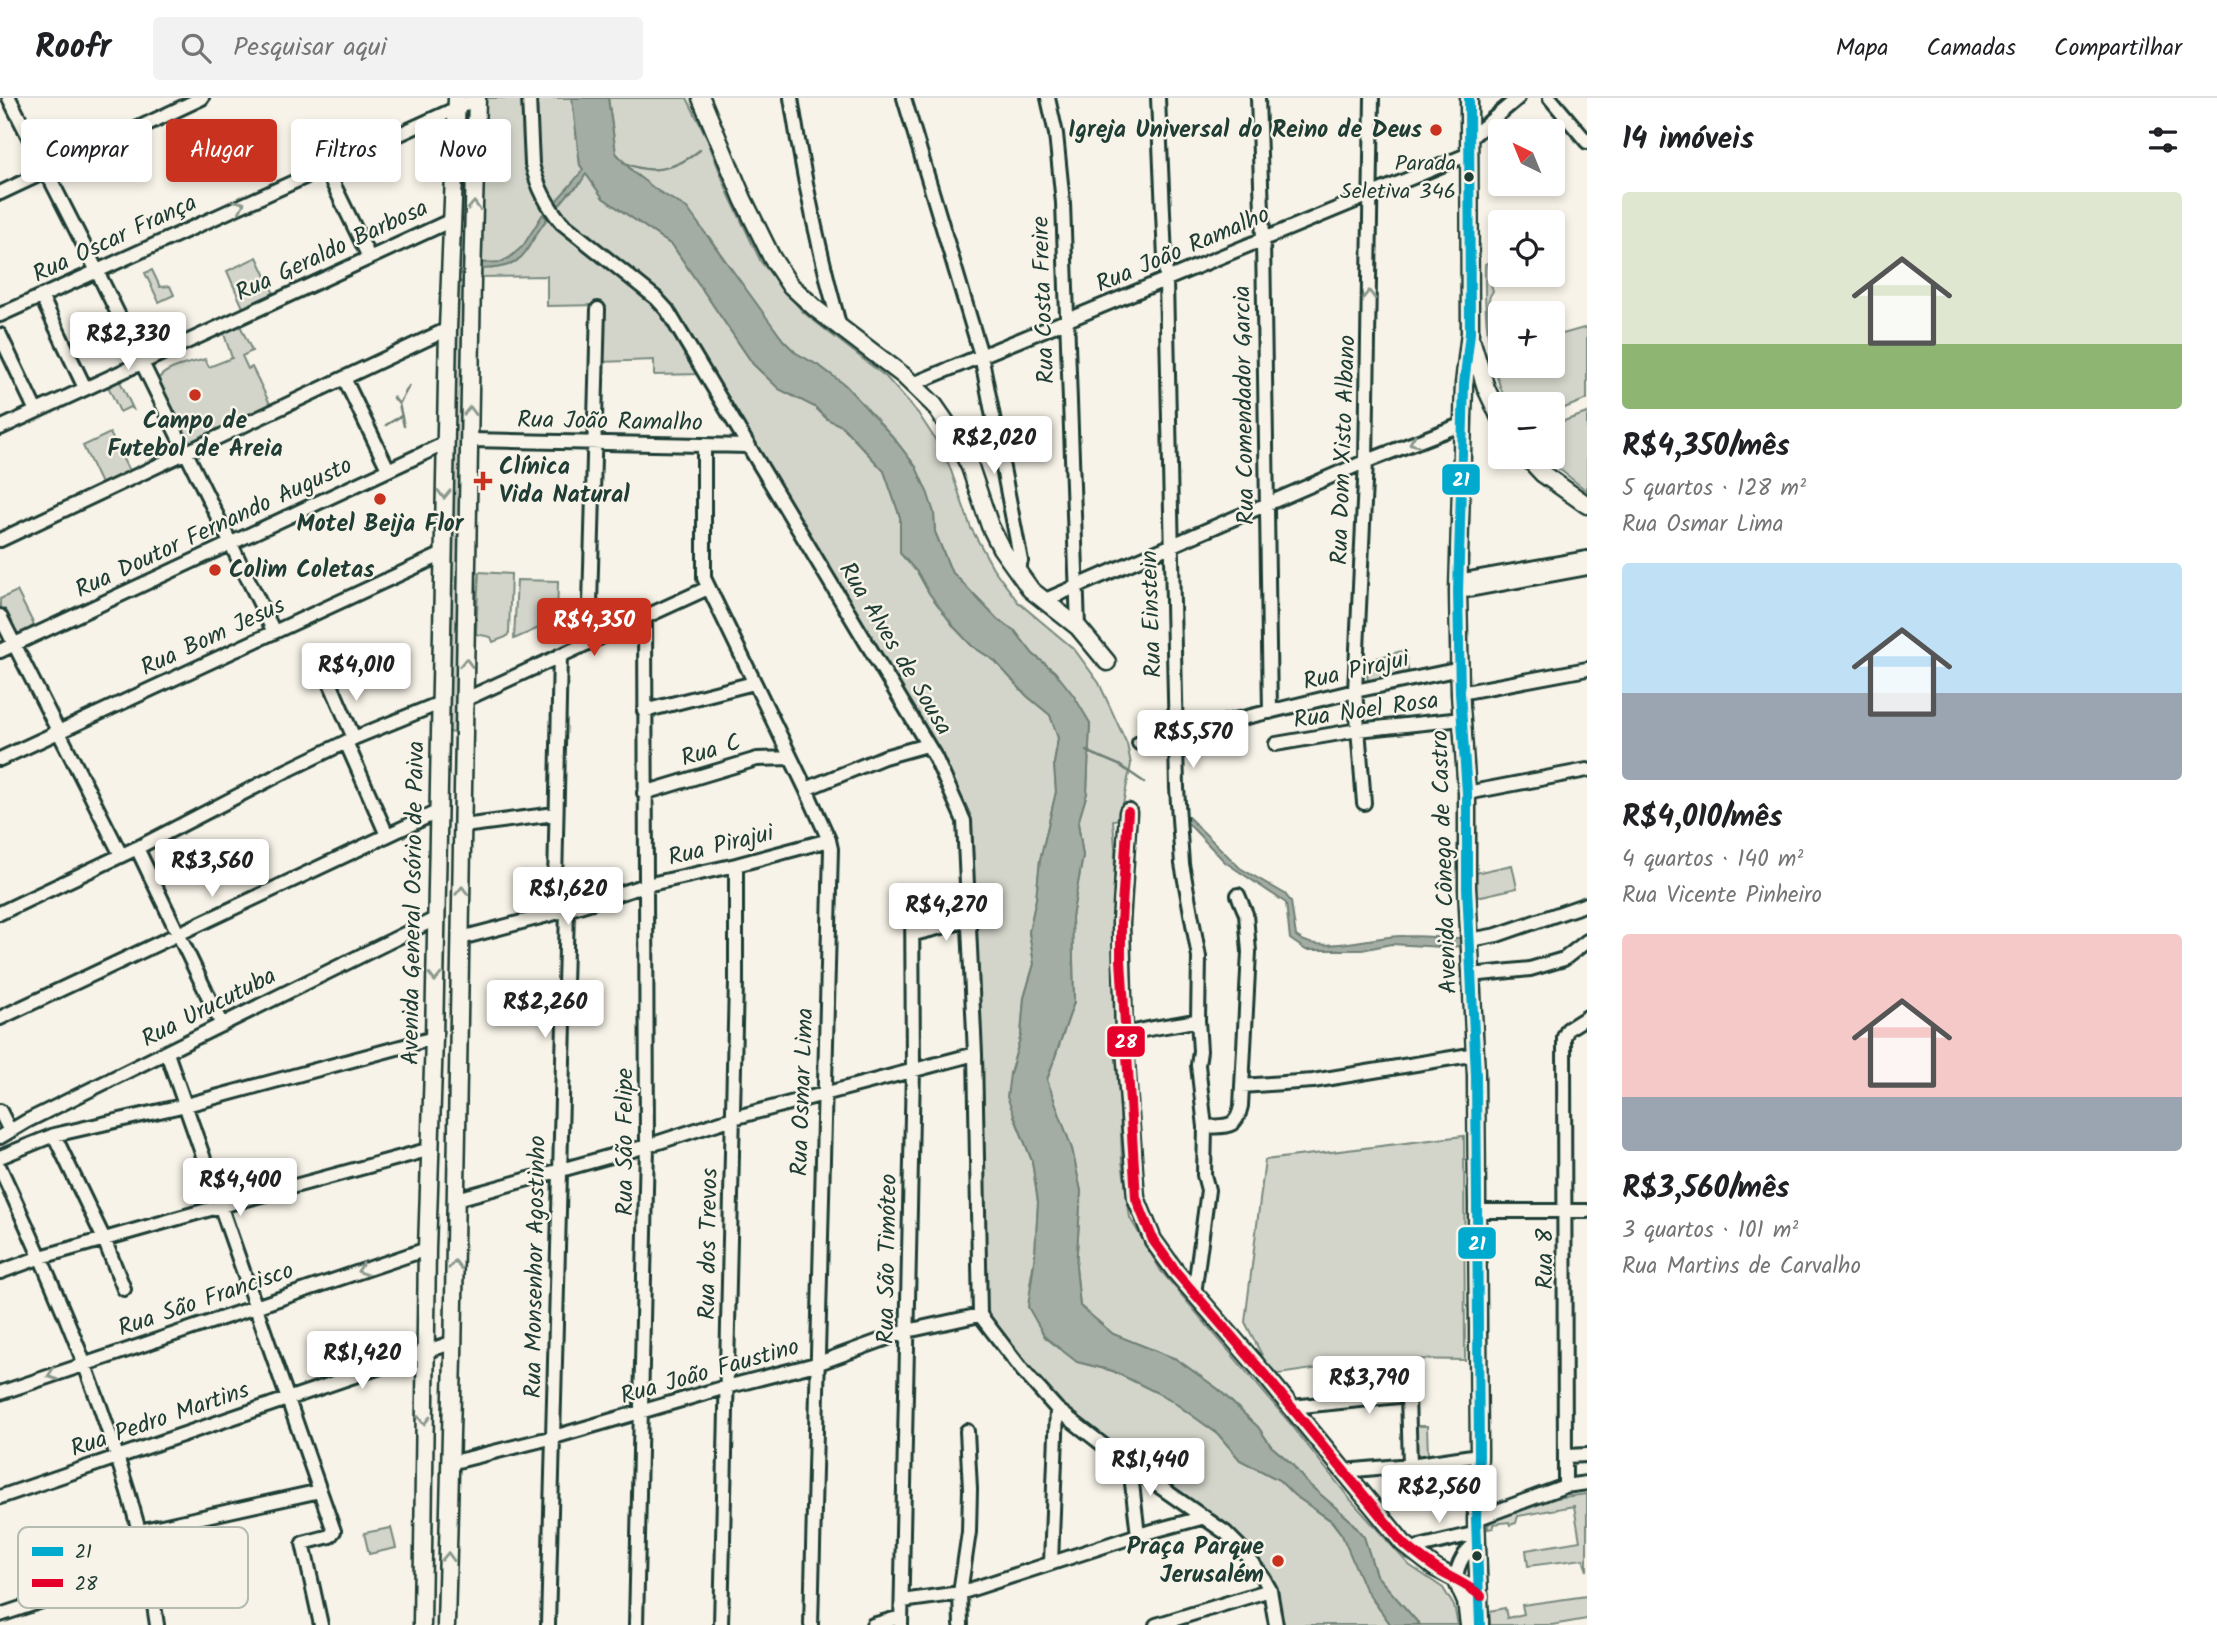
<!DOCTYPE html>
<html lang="pt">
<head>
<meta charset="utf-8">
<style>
	body { margin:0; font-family:Kalam,sans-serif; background:#f2f2f2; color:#202124; height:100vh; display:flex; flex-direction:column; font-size:26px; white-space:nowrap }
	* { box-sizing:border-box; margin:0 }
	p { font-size:23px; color:#757577 }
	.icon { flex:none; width:38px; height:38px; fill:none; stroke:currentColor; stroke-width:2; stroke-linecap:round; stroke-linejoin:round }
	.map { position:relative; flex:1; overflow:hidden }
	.drawer { display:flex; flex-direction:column; background:#fff; width:630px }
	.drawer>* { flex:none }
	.guide { position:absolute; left:21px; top:21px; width:665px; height:63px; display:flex; gap:14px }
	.needle { width:46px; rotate:317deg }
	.fabs { position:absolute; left:1488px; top:21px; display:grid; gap:14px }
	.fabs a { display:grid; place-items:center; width:77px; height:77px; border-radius:7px; background:#fff; box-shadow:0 4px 10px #0003; font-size:35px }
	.price { position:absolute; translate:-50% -60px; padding:0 16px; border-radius:7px; background:#fff; color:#222; font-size:23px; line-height:46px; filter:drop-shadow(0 2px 4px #0008) }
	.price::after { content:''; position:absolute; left:50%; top:42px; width:21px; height:16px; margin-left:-10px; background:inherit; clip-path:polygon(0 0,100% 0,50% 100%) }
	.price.selected { background:#c8321e; color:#fff }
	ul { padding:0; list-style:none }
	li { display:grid; align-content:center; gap:14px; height:371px; padding:0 35px }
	li span { display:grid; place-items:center; height:217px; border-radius:7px; color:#555 }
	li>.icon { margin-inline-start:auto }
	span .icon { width:126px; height:126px; fill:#fffc; stroke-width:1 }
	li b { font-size:30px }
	h2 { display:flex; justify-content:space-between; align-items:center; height:84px; padding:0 35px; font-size:30px }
	.tag { padding:0 24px; border-radius:7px; background:#fff; box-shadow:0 4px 10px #0003; font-size:24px; line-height:63px }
	.tag.selected { background:#c8321e; color:#fff }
	header { display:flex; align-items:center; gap:42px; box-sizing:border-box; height:98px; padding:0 35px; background:#fff; border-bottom:2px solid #e0e0e0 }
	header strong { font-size:33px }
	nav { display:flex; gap:38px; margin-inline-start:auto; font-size:24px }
	.search { width:490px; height:63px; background:#f2f2f2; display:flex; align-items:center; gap:18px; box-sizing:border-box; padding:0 24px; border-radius:7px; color:#757577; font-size:26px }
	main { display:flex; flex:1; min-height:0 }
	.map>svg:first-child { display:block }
	.green { fill:#d3d5ca; stroke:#79897f; stroke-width:2 }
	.water { fill:#a4ada3; stroke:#6f8077; stroke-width:2 }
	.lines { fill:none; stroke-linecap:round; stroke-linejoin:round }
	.stream { stroke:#6f8077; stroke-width:2.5 }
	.minor-casing { stroke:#1f3d34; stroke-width:18 }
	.major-casing { stroke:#1f3d34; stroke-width:21 }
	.minor { stroke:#f7f3e8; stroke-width:12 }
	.major { stroke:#f7f3e8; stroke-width:16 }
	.bus-1-casing { stroke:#f7f3e8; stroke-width:16 }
	.bus-2-casing { stroke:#f7f3e8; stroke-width:16 }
	.bus-1 { stroke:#00a9ce; stroke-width:10 }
	.bus-2 { stroke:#e4002b; stroke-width:10 }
	.oneway { stroke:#8b988e }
	.poi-dot { fill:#c8321e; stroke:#f7f3e8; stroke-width:2.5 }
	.bus-dot { fill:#1f3d34; stroke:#f7f3e8; stroke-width:2.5 }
	.labels { text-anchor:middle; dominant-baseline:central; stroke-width:5; stroke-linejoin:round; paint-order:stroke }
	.bus-label { font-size:22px; fill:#1f3d34; stroke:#f7f3e8; text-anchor:end }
	.poi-label { font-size:24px; font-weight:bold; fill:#1f3d34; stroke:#f7f3e8; text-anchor:end }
	.street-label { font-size:24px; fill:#1f3d34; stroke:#f7f3e8 }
	.key { fill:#f7f3e8; stroke:#b6bcb2; stroke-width:2 }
	.key-label { font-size:19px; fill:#1f3d34 }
	.line-badge { stroke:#f7f3e8; stroke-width:2.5 }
	.badge-label { font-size:19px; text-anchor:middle; font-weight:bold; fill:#fff }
</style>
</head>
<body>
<header>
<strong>Roofr</strong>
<div class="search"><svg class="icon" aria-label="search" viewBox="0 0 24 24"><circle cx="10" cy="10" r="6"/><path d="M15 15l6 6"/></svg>Pesquisar aqui</div>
<nav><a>Mapa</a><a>Camadas</a><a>Compartilhar</a></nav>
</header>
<main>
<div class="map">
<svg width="1587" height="1527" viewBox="0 0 1587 1527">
	<rect width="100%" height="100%" fill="#f7f3e8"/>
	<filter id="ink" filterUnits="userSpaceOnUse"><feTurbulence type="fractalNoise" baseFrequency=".0143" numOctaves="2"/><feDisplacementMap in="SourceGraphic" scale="14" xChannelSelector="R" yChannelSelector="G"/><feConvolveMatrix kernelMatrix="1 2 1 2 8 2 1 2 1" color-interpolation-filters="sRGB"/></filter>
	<g filter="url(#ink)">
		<path class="green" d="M486,0H521L527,36L548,112L659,209L702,276L654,277V262L600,264L601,207L547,208V178L478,179Z
			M535,0H572L580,67L603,100L673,148L753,266L779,291L815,309L827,321L842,328L884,373L900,419V455L918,475L929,495L955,530L972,548L995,563L1027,598L1050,617L1058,640L1054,666L1056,694L1040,762L1036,801L1029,834L1034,866L1024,900L1021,937L1010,976L1014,1018L1032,1063L1038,1104L1035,1157L1030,1186L1077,1264L1113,1273L1168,1300L1218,1336L1240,1362L1279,1382L1294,1397L1331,1423L1342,1437L1371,1500L1391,1527H1280L1275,1491L1229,1430L1129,1362L1061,1308L1004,1245L984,1217L966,725L676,220L565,123L538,76Z
			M608,0H687L705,36L729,97L761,164L803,214L886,279L918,315L935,341L949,367L971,430L993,470L1018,504L1074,551L1099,585L1127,646L1131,666L1120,721L1113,722L1115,750L1113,828L1122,1063L1130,1120L1161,1173L1289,1324L1350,1401L1409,1467L1443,1490L1454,1508L1458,1527H1420L1376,1477L1364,1439L1349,1421L1306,1384L1291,1365L1271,1348L1258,1329L1218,1291L1176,1261L1113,1236L1080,1208L1076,1169L1081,1093L1072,1051L1047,982L1074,904L1072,819L1083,758L1078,725L1087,695L1090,625L1055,574L1033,556L1015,533L999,523L951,473L935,434L934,415L916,369L892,338L845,287L821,269L796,255L783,242L768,225L709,139L634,75L616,55Z
			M468,15L467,176H457L464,18Z
			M1500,158V164L1488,168L1491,178L1489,179L1493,193C1482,207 1489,239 1493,254L1500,253V268H1552V239L1587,229V301L1552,315V306H1507C1487,261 1484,215 1485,166Z
			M257,159L275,198L244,212L227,173Z
			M152,172L160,189L170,188L174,197L159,204L145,175Z
			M466,183L458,634C452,637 449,633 445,629L456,184Z
			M238,223L252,253L242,258L248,271L252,269L272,310L188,350L157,283C164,269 190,266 205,261L209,269L232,260L222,230Z
			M118,279L133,311L130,309L120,314L106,284Z
			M1587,315V393L1544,359H1552V327Z
			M110,335L131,377L103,390L83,348Z
			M479,474L511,476L509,535L506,539L493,544L491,539L476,536Z
			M517,482L558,483L557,522L514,541Z
			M17,493L34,527L15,542L0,511V501Z
			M1405,552L1409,577L1368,584L1366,563Z
			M1512,767L1517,790L1477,799L1475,775Z
			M1464,1038L1465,1262L1408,1261L1361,1264L1272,1277L1245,1224L1265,1062Z
			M1413,1328H1427L1428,1358L1412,1361Z
			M1587,1396V1473L1583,1461L1528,1468L1526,1452L1580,1443L1574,1408L1518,1418L1516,1425L1510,1427L1509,1424L1493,1426V1430L1488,1431V1427L1494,1420L1556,1400Z
			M391,1430L396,1450L369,1456L364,1435Z
			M1587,1498V1521L1552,1527H1490L1489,1513L1505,1510L1507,1520L1524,1516L1522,1507Z"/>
		<path class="water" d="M572,0H608L616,55L634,75L658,93L687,110L783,242L796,255L821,269L845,287L892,338L916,369L928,396L934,415L935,434L951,473L999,523L1015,533L1033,556L1055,574L1074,598L1090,625L1087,695L1078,725L1083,758L1072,819L1074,904L1047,982L1072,1051L1081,1093L1076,1169L1080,1208L1113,1236L1176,1261L1218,1291L1258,1329L1271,1348L1291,1365L1306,1384L1349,1421L1364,1439L1376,1477L1420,1527H1391L1364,1489L1342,1437L1332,1423L1294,1397L1279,1382L1240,1362L1218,1336L1168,1300L1113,1273L1077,1264L1045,1239L1028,1209L1035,1157L1038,1104L1032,1063L1007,999L1010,976L1021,937L1024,900L1034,866L1029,834L1036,801L1040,762L1056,694L1054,666L1058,640L1050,617L1027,598L995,563L972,548L955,530L929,495L918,475L900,455V419L884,373L842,328L827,321L815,309L779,291L753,266L673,148L603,100L586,76L579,87L569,95L556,111L553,107C563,94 574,85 583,71L580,67Z
			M543,116L547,121C522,152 530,170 481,171L482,165L501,164L509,160L523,148Z
			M1181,712L1240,770L1285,796L1291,804L1296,838C1319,858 1375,837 1404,838C1424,838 1444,840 1465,840V848L1442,849L1391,846L1362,852H1306L1290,841L1286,805L1225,764L1181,718Z"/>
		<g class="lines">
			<path class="stream" d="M623,64C650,78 677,71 700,52
				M393,299L399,306L409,288
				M399,306L404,328
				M386,327L401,318
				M1086,653L1119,667L1144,684"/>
			<g class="minor-casing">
				<path id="minor" d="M9,0L97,173L274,534
					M529,0L532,66C537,87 548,109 562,125L656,200L667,212L935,659L964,723L975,956L980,1217L1023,1273L1057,1311L1130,1368L1226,1435L1242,1451L1264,1481L1270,1492L1276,1527
					M791,0C803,77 819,154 840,230
					M904,0L981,257L1021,463L1016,473
					M1048,0L1056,36L1063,105L1078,529
					M1158,0L1166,183L1177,690L1182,766L1199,859L1198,922L1200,953L1198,967L1205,1029L1204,1077L1208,1092L1194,1196
					M1258,0L1263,142L1270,614
					M1550,0L1587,44
					M1469,41L1518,0
					M325,69L369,159
					M0,95L202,0
					M41,198L85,290
					M0,217L477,1L476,0
					M0,237L36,313
					M344,280L388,371
					M913,286L1469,56
					M0,330L454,121
					M470,342L749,348
					M704,348V480L806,691L829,742L831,751L811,1527
					M0,442L448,231
					M1458,483L1587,460
					M1458,494L1587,470
					M1043,503L1362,365L1463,326
					M0,518L121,757
					M589,544L598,211
					M0,553L446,345
					M329,582L354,640
					M1460,595L1587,571
					M466,601L708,490
					M644,613L754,585
					M346,644L387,737
					M1139,645L1355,593L1460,571
					M1276,646L1358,632L1462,621
					M0,661L443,456
					M806,691L884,659L927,647
					M644,695L757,661L791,660
					M1467,695L1587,672
					M1364,705L1355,593L1366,363L1372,0
					M463,728L555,716
					M137,750L222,927
					M555,785L560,557
					M0,815L137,750L286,673L354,640L440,605
					M914,836L970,822
					M461,840L567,812L646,787L736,767L829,742
					M1470,842L1497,837L1587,806
					M1471,877L1530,871L1564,861L1587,843
					M0,920L439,713
					M1124,937C1149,929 1173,928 1198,922
					M167,955L334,1433L330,1438L303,1445L321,1527
					M1242,988L1313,983L1476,956
					M0,1013L10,1033
					M1205,1029C1226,1027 1236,1032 1241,1008L1249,854L1246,816L1238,797
					M54,1037L104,1141L124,1191
					M0,1039L27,1023L437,820
					M0,1059L54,1037L186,1007L434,940
					M0,1070C61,1201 114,1327 148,1468L0,1517
					M457,1101L647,1048L733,1020L975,956
					M1478,1113H1587
					M0,1174L41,1159L221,1108L431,1051
					M0,1295L427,1151
					M1292,1309L1408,1297L1410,1367
					M1566,1358L1587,1357
					M450,1365L554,1339L726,1289L816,1266L907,1233L980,1217
					M1130,1368L1138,1437
					M1344,1373L1410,1367L1479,1357
					M1565,1388L1564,939L1568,931L1587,919
					M0,1399L454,1244
					M1476,1421L1565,1388L1587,1385
					M139,1433L320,1393
					M1478,1444C1466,1451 1457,1466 1456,1481L1481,1498
					M1411,1451L1477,1435
					M1051,1465L1057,1311
					M148,1468L157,1527
					M902,1503L960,1495L1138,1437L1205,1419
					M548,1527L567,812
					M636,1527L647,1048L645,519
					M721,1527L736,884V767
					M873,1527L901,1519
					M901,1527L913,971L912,797
					M961,1527L960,1495L969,1434L970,1391L967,1333
					M1156,1527L1270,1492"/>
			</g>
			<g class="major-casing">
				<path id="major" d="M701,0L743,101L772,160L789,186L816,211L904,278L934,307L952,333L970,369L990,428L1001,450L1031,492L1078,529L1107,564
					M1469,0L1470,235L1464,286L1458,494L1460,595L1467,695V790L1476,977L1479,1357L1476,1421L1480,1527
					M1472,244L1486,290L1500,320
					M1527,359L1543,376L1587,407
					M1128,714L1121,825L1124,937L1136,1100L1153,1142L1176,1174L1265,1277L1403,1445L1435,1470L1456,1481L1466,1504L1469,1527
					M422,1527L427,1151L434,940L448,231L457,0
					M446,1527L453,1259L472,181L477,0"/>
			</g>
			<use href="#minor" class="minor"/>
			<use href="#major" class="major"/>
			<g class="bus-1-casing">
				<path id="bus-1" d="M1469,0L1470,235L1464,286L1458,494L1460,595L1467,695V790L1476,977L1479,1357L1476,1421L1480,1527"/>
			</g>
			<g class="bus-2-casing">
				<path id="bus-2" d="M1128,714L1121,825V862L1136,1100L1153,1142L1176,1174L1265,1277L1403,1445C1416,1456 1429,1466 1443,1475C1457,1483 1469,1488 1481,1498"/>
			</g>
			<use href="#bus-1" class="bus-1"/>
			<use href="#bus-2" class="bus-2"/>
		</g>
		<defs><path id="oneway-chevron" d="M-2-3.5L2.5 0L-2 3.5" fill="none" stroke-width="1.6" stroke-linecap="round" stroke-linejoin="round" transform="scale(1.75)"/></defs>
		<g class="oneway">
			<use href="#oneway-chevron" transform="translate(240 107) rotate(-25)"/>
			<use href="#oneway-chevron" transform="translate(474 108) rotate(-88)"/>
			<use href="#oneway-chevron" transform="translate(1369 197) rotate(-89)"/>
			<use href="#oneway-chevron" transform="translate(470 313) rotate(-89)"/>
			<use href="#oneway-chevron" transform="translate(1414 344) rotate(159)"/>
			<use href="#oneway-chevron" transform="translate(444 396) rotate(91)"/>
			<use href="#oneway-chevron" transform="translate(466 565) rotate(-89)"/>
			<use href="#oneway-chevron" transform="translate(462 793) rotate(-89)"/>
			<use href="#oneway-chevron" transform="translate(435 879) rotate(91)"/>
			<use href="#oneway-chevron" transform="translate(455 1167) rotate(-89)"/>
			<use href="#oneway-chevron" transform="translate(362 1172) rotate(162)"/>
			<use href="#oneway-chevron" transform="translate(52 1277) rotate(161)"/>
			<use href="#oneway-chevron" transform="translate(424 1322) rotate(91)"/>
			<use href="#oneway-chevron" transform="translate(448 1459) rotate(-88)"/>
		</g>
	</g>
	<g class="poi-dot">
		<circle cx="1436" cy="32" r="7"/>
		<circle cx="195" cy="297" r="7"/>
		<path d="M479.5 372.5h7v7h7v7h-7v7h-7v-7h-7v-7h7z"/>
		<circle cx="380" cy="401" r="7"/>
		<circle cx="215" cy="472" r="7"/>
		<circle cx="1278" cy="1463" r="7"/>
	</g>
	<g class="bus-dot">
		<circle cx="1469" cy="79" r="6"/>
		<circle cx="1477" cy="1458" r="6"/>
	</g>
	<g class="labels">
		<g class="bus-label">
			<text x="1456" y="66">Parada<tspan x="1456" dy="28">Seletiva 346</tspan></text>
		</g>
		<g class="poi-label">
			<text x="1422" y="32">Igreja Universal do Reino de Deus</text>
			<text x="195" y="323" text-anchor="middle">Campo de<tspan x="195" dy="28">Futebol de Areia</tspan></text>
			<text x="499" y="369" text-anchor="start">Clínica<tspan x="499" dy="28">Vida Natural</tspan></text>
			<text x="380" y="426" text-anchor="middle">Motel Beija Flor</text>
			<text x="229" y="472" text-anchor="start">Colim Coletas</text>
			<text x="1264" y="1449">Praça Parque<tspan x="1264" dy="28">Jerusalém</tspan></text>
		</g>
		<g class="street-label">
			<text transform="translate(115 141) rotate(-25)">Rua Oscar França</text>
			<text transform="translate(1183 152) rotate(-23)">Rua João Ramalho</text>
			<text transform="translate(332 153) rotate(-25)">Rua Geraldo Barbosa</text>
			<text transform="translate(1044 202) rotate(-92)">Rua Costa Freire</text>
			<text transform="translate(1245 307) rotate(-91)">Rua Comendador Garcia</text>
			<text transform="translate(610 324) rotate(1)">Rua João Ramalho</text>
			<text transform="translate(1344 352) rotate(-88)">Rua Dom Xisto Albano</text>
			<text transform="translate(214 430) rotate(-25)">Rua Doutor Fernando Augusto</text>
			<text transform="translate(1152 516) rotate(-92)">Rua Einstein</text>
			<text transform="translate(213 539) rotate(-25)">Rua Bom Jesus</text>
			<text transform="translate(895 551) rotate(59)">Rua Alves de Sousa</text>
			<text transform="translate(1356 573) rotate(-13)">Rua Pirajui</text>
			<text transform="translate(1366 613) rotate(-8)">Rua Noel Rosa</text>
			<text transform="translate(711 653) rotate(-17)">Rua C</text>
			<text transform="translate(721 748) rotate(-14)">Rua Pirajui</text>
			<text transform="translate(1445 764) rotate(-92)">Avenida Cônego de Castro</text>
			<text transform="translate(414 805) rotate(-89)">Avenida General Osório de Paiva</text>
			<text transform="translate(209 910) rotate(-27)">Rua Urucutuba</text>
			<text transform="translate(803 994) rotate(-88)">Rua Osmar Lima</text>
			<text transform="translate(625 1044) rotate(-90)">Rua São Felipe</text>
			<text transform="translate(709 1146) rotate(-89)">Rua dos Trevos</text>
			<text transform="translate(888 1161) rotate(-89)">Rua São Timóteo</text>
			<text transform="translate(1545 1161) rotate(-90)">Rua 8</text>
			<text transform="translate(536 1169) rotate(-89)">Rua Monsenhor Agostinho</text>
			<text transform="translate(206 1202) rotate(-19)">Rua São Francisco</text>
			<text transform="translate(710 1274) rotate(-16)">Rua João Faustino</text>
			<text transform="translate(160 1322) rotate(-19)">Rua Pedro Martins</text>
		</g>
	</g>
	<rect x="18" y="1429" width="230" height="81" rx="10" class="key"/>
	<rect x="32" y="1449" width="31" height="9" fill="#00a9ce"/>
	<rect x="32" y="1481" width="31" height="8" fill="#e4002b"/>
	<g class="key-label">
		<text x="75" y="1460">21</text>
		<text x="75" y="1492">28</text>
	</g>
	<g class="line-badge">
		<rect x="1441" y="365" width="40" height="33" rx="7" fill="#00a9ce"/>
		<rect x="1106" y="927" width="40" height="33" rx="7" fill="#e4002b"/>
		<rect x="1457" y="1128" width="40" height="34" rx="7" fill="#00a9ce"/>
	</g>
	<g class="badge-label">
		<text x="1461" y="388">21</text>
		<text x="1126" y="950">28</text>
		<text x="1477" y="1152">21</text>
	</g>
</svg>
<div class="fabs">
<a><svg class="needle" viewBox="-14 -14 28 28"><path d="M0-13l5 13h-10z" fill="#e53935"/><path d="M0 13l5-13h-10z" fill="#757577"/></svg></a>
<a><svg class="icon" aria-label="locate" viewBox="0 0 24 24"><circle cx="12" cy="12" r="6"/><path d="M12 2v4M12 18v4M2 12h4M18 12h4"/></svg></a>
<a>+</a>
<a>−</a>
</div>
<b class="price" style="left:128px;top:274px">R$2,330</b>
<b class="price" style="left:994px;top:378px">R$2,020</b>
<b class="price selected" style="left:594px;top:560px">R$4,350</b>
<b class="price" style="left:356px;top:605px">R$4,010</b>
<b class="price" style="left:1193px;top:672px">R$5,570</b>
<b class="price" style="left:212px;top:801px">R$3,560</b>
<b class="price" style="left:568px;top:829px">R$1,620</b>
<b class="price" style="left:946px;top:845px">R$4,270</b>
<b class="price" style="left:545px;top:942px">R$2,260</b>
<b class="price" style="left:240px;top:1120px">R$4,400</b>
<b class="price" style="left:362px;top:1293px">R$1,420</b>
<b class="price" style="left:1369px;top:1318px">R$3,790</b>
<b class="price" style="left:1150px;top:1400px">R$1,440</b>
<b class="price" style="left:1439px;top:1427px">R$2,560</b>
<div class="guide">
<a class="tag">Comprar</a>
<a class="tag selected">Alugar</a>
<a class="tag">Filtros</a>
<a class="tag">Novo</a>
</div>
</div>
<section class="drawer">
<h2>14 imóveis<svg class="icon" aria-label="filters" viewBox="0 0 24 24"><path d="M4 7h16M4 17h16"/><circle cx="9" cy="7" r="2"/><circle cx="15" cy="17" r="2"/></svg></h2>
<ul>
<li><span style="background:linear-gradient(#dfe7d0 70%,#8fb573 0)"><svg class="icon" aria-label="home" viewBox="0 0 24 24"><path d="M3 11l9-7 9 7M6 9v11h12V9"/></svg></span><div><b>R$4,350/mês</b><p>5 quartos · 128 m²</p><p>Rua Osmar Lima</p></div></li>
<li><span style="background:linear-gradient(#bfe0f5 60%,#9aa5b1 0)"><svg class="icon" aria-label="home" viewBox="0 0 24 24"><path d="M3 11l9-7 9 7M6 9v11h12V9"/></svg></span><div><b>R$4,010/mês</b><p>4 quartos · 140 m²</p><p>Rua Vicente Pinheiro</p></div></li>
<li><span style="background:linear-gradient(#f6c9c9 75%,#9aa5b1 0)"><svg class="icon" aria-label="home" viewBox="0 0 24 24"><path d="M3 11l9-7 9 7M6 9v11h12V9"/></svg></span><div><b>R$3,560/mês</b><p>3 quartos · 101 m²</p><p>Rua Martins de Carvalho</p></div></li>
</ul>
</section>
</main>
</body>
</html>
